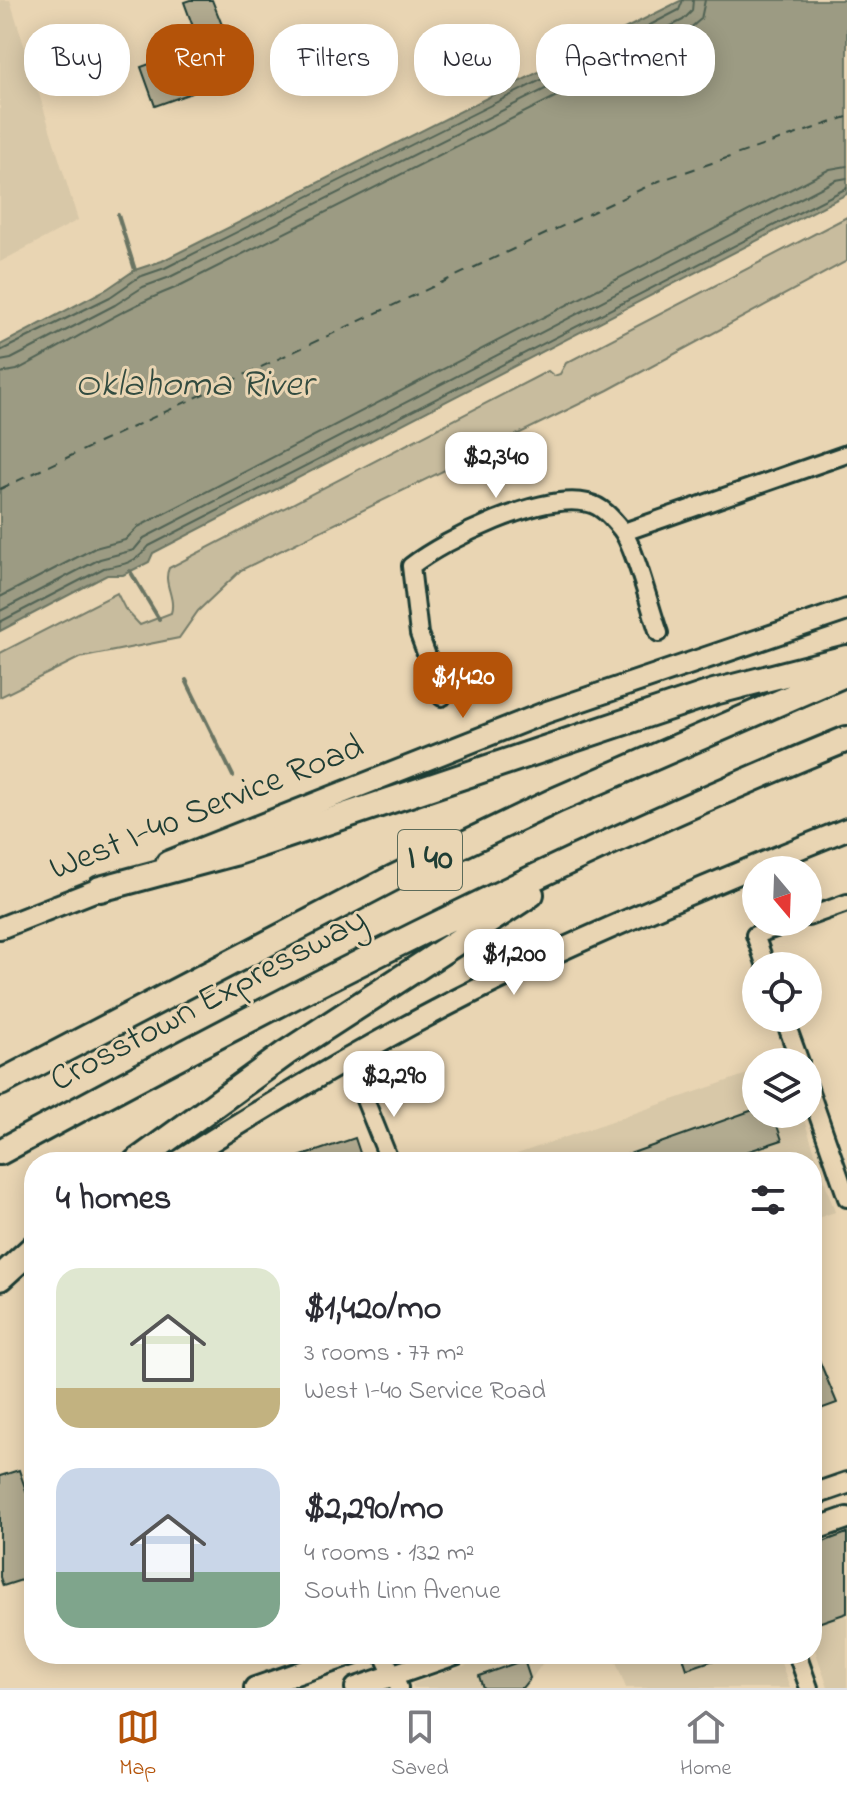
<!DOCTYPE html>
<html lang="en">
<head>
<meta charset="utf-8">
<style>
	body { margin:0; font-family:"Indie Flower",sans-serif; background:#f2f2f3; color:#2b2b33; height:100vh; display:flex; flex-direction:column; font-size:30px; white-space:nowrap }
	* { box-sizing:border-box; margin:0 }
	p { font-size:26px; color:#7c7c81 }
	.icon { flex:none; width:44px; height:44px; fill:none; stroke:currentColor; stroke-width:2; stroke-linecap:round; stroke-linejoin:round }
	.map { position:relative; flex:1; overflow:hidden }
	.details { position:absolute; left:24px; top:1152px; width:798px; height:512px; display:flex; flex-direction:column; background:#fff; border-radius:32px; box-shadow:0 4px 20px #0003 }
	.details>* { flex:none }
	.hud { position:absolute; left:24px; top:24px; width:800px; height:72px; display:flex; gap:16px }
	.needle { width:52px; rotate:161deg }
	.fabs { position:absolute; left:742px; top:856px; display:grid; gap:16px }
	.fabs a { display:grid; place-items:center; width:80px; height:80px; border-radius:50%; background:#fff; box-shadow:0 4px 20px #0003; font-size:40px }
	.price { position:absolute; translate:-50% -68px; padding:0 18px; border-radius:16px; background:#fff; color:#222; font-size:26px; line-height:52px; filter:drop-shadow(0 2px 4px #0008) }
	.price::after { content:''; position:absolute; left:50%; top:48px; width:24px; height:18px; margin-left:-12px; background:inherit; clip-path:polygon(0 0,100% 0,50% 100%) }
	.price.selected { background:#b45309; color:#fff }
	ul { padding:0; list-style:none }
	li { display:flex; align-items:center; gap:24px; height:200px; padding:0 32px }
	li span { display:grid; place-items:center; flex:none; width:224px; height:160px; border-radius:24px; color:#555 }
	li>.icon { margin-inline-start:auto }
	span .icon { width:96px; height:96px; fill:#fffc; stroke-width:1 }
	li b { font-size:34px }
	h2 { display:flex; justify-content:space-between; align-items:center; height:96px; padding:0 32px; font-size:34px }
	.tag { padding:0 28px; border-radius:32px; background:#fff; box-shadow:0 4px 20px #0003; font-size:28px; line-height:72px }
	.tag.selected { background:#b45309; color:#fff }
	.dock { display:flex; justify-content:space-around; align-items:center; height:112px; border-top:2px solid #e1e1e2; background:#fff; font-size:22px; color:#7c7c81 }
	.dock a { display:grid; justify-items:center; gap:4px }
	.dock .selected { color:#b45309 }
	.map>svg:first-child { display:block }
	.built { fill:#d8c8a8 }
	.green { fill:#c8bc9e; stroke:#747c69; stroke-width:2 }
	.water { fill:#9c9b83; stroke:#6a7563; stroke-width:2 }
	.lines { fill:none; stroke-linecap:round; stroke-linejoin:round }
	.shore { stroke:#516354; stroke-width:2 }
	.stream { stroke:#6a7563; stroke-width:4 }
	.ferry { stroke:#324b40; stroke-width:2; stroke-dasharray:10 8; stroke-linecap:butt }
	.building { fill:#b2ab90; stroke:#1f3d34; stroke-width:2 }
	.minor-casing { stroke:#1f3d34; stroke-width:22 }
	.major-casing { stroke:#1f3d34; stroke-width:26 }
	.highway-casing { stroke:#1f3d34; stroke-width:30 }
	.minor { stroke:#e9d5b3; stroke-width:16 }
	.major { stroke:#e9d5b3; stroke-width:20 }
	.highway { stroke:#e9d5b3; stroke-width:24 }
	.labels { text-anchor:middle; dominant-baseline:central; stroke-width:6; stroke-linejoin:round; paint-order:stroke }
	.shield { fill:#e9d5b3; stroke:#5c6b5a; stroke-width:2 }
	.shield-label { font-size:34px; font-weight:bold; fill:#1f3d34 }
	.street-label { font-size:36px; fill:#1f3d34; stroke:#e9d5b3 }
	.water-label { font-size:38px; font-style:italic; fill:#324b40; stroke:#e9d5b3 }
</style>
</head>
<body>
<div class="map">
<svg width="847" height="1688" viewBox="0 0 847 1688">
	<rect width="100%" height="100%" fill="#e9d5b3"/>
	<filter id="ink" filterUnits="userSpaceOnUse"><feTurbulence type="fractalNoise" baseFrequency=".0125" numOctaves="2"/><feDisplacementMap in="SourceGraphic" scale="16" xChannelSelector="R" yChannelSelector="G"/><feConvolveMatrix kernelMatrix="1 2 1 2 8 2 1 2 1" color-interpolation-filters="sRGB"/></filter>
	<g filter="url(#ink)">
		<path class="built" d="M0,0H10L78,220L0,262Z
			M756,1071V1114H802L835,1212L812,1220V1162H520L517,1154Z
			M847,1535V1688H828L812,1641V1547Z
			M498,1654H549L525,1688H414L412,1684Z
			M613,1654H778L790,1688H626Z"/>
		<path class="green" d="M847,217V261L608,390L241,570L198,611L179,638L79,658L0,697V653L117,593L125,609L140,625L171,613C176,597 162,583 169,568L548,371L554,376L560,374L566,363Z"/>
		<path class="water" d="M682,0H847V194L153,553L149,562L123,575H107L0,631V345L107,289L135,270L162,261Z"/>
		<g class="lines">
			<path class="shore" d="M0,351L110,297L139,277L165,268L623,39L679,10L683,0
				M0,361L11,359L115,305L143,287L170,277L683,20L692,11L693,0
				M0,373L17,370C69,343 121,309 175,288L688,30L701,19L705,0
				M0,597L95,548L125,540L138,527L830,169L847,166
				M0,611L100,559L134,550L144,538L836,180L847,178
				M0,622L104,568C124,565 137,562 149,546L847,188"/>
			<path class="stream" d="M118,215L135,270
				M130,571L159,619
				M186,680L233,776"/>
			<path class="ferry" d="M0,489L659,181L847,117"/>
		</g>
		<path class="building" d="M190,0H212L242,75L155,106L141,67L200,46L184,2Z
			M756,1109V1114H773L782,1140L716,1162H607Z
			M355,1138L363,1162H290V1160Z
			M812,1343L837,1403L812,1412Z
			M19,1470L34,1514V1558L26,1561L31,1577L3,1586L0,1577V1476Z
			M847,1533V1613L815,1624L812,1546Z
			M682,1654H726V1656L687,1669Z
			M524,1660L530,1678L522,1688H483L479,1676Z"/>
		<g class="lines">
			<g class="minor-casing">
				<path id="minor" d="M624,532L847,454
					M442,697L419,634L411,566C446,539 542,492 588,503C602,506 612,518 621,529C635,546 650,609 659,633
					M808,917L847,903
					M766,966L755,935L793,922
					M784,1018L800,1062
					M808,1086L847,1198
					M361,1090L390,1162
					M383,1654L399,1688
					M797,1654L809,1688"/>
			</g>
			<g class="major-casing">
				<path id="major" d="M167,862L547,712L847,610
					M0,928L112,884
					M178,1162C291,1090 407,1022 528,965C633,916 740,872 847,829
					M812,1495L847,1483
					M812,1530L847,1518
					M255,1688L353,1654
					M356,1688L455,1654"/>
			</g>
			<g class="highway-casing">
				<path id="highway" d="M100,889L234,853L714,692L847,658
					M0,1083L393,878L556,800L847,673
					M0,1152C276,1002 556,858 847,739
					M136,1162L286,1053L531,894
					M0,1278L34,1247"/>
			</g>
			<use href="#minor" class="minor"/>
			<use href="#major" class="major"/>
			<use href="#highway" class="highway"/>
		</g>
	</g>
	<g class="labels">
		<rect class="shield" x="398" y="830" width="64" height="60" rx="6"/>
		<g class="shield-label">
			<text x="430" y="860">I 40</text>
		</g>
		<g class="street-label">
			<text transform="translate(207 809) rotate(-22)">West I-40 Service Road</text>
			<text transform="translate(209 1001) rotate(-28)">Crosstown Expressway</text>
		</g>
		<g class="water-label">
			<text x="194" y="386">Oklahoma River</text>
		</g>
	</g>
</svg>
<div class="fabs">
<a><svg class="needle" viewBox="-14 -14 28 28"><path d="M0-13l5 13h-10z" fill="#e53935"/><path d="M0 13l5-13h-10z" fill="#7c7c81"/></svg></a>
<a><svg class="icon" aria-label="locate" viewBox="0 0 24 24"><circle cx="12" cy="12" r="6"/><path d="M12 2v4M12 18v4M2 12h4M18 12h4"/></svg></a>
<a><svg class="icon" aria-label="layers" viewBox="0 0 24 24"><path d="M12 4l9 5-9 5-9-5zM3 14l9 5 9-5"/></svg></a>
</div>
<b class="price" style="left:496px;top:500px">$2,340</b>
<b class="price selected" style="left:463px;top:720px">$1,420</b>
<b class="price" style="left:514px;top:997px">$1,200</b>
<b class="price" style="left:394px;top:1119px">$2,290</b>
<div class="hud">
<a class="tag">Buy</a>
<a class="tag selected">Rent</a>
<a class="tag">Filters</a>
<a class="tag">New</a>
<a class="tag">Apartment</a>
</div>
<section class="details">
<h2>4 homes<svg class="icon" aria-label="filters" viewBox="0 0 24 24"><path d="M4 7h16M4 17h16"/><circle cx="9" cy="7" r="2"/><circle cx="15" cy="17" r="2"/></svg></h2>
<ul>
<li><span style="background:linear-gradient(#dfe7d0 75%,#c2b280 0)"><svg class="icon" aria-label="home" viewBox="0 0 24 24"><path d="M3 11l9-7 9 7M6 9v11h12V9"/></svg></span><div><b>$1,420/mo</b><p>3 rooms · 77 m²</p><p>West I-40 Service Road</p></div></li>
<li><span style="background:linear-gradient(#c9d6e8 65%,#7fa58c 0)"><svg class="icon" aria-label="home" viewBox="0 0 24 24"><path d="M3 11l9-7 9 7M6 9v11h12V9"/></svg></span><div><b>$2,290/mo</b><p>4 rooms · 132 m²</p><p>South Linn Avenue</p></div></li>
</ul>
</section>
</div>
<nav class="dock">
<a class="selected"><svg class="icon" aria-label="map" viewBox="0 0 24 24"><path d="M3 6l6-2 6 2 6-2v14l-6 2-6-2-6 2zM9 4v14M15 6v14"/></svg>Map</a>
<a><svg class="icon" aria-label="saved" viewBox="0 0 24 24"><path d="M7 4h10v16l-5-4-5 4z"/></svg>Saved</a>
<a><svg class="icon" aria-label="home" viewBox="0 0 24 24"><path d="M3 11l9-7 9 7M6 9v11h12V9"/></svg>Home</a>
</nav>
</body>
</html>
